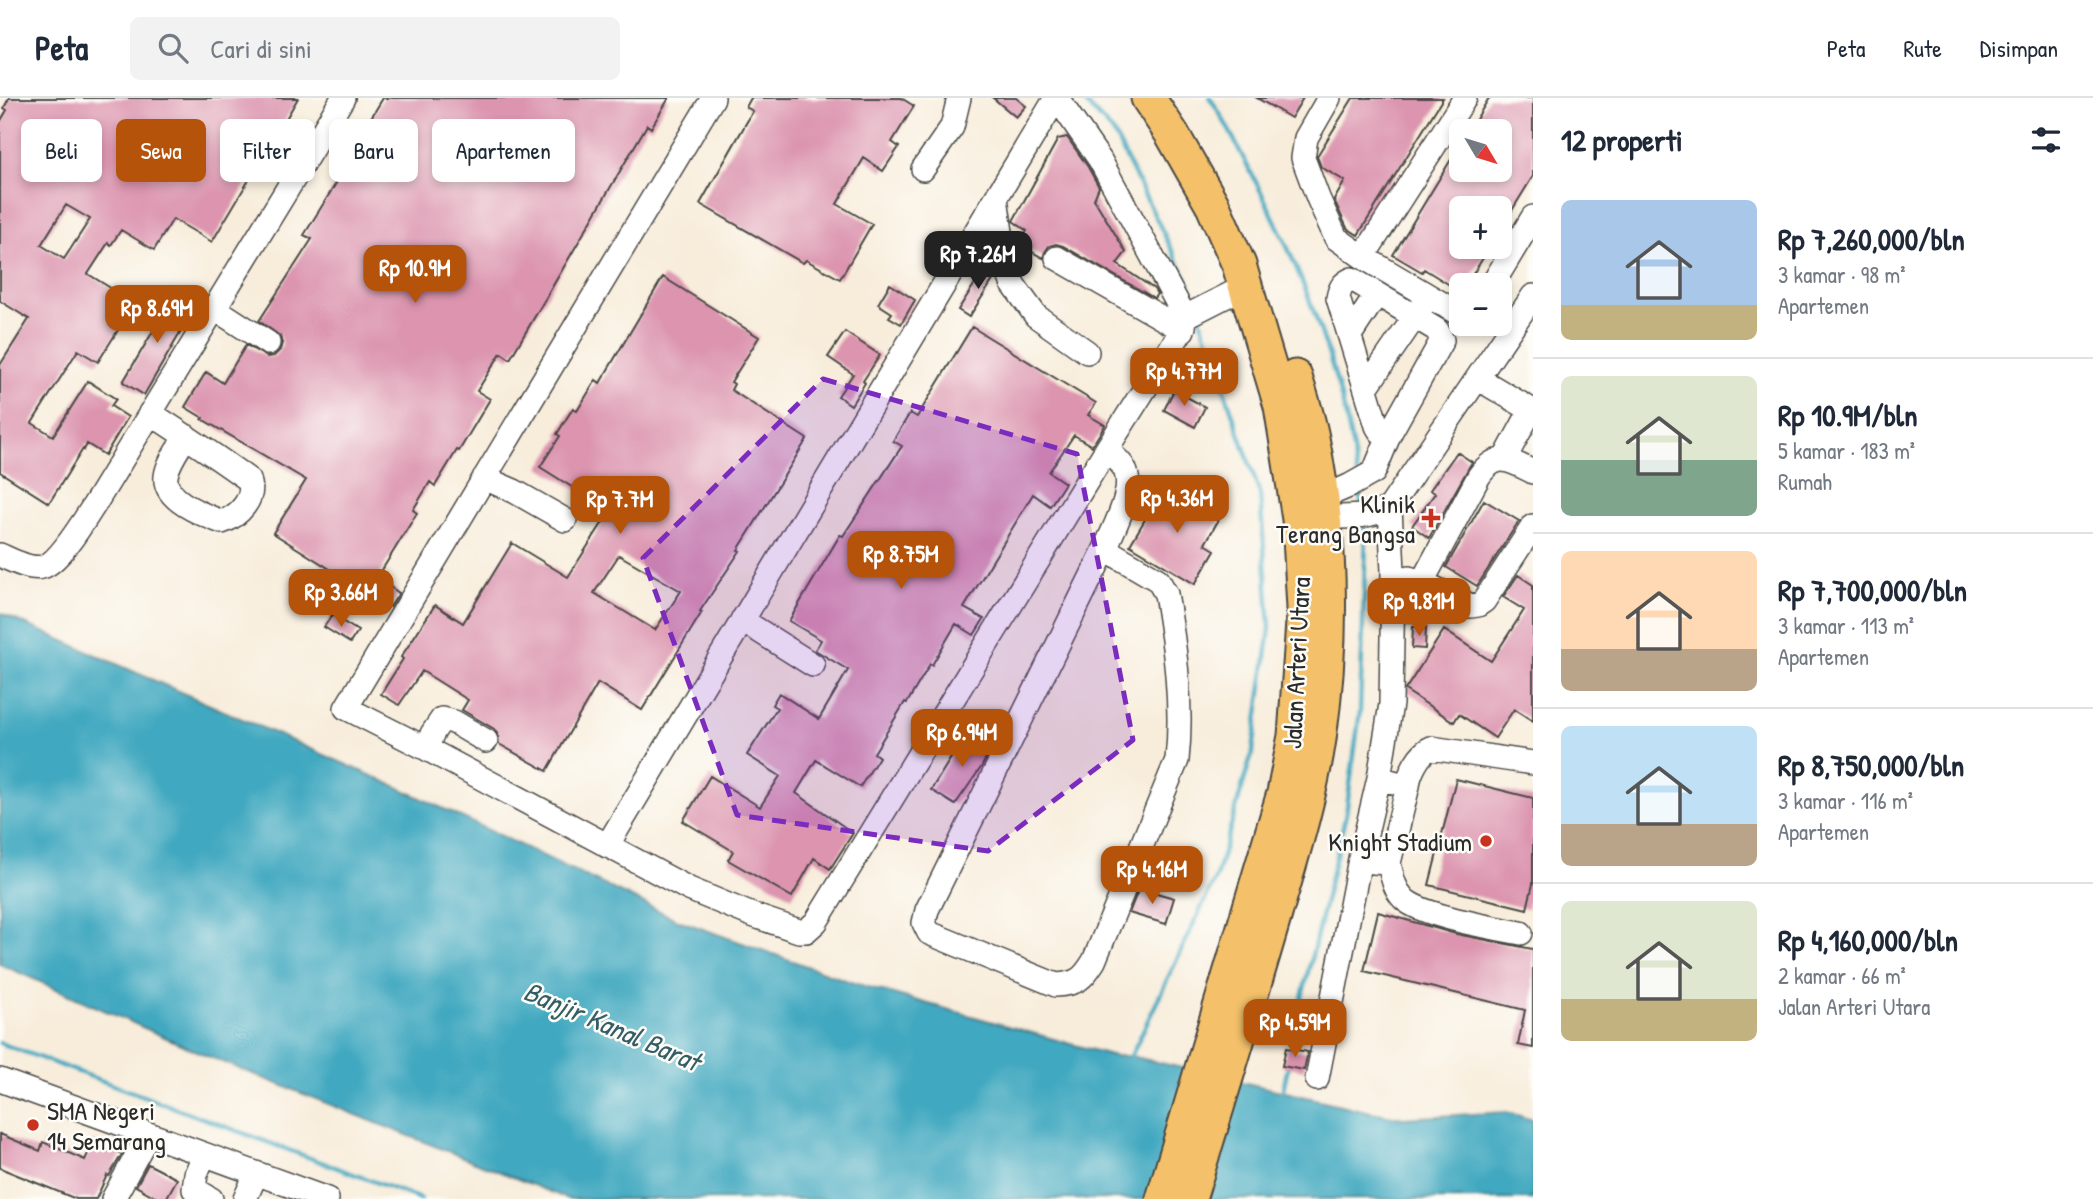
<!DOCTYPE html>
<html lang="id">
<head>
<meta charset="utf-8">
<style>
	body { margin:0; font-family:"Patrick Hand",sans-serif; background:#f2f2f3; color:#1f2937; height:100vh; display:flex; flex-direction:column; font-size:26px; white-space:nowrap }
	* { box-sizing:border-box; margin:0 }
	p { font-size:23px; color:#747a83 }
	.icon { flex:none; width:38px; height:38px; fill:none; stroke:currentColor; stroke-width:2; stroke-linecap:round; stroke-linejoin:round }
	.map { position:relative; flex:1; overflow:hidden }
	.drawer { display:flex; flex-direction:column; background:#fff; width:560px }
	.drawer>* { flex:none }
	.top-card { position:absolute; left:21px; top:21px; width:665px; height:63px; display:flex; gap:14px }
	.needle { width:46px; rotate:128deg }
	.controls { position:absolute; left:1449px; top:21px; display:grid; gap:14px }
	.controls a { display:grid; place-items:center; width:63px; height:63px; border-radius:10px; background:#fff; box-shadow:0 4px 10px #0003; font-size:35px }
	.price { position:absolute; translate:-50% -60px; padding:0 16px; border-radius:14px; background:#b45309; color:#fff; font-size:23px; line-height:46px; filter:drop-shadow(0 2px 4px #0008) }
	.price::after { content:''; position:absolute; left:50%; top:42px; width:21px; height:16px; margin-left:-10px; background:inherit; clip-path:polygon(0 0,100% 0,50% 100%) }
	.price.active { background:#222; color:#fff }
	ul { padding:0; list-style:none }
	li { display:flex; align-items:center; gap:21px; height:175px; padding:0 28px }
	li+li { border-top:2px solid #e0e1e3 }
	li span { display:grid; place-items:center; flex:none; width:196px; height:140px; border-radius:10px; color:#555 }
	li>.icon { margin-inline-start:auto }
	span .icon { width:84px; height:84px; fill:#fffc; stroke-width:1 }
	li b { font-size:30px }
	h2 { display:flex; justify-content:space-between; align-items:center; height:84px; padding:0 28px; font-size:30px }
	.pill { padding:0 24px; border-radius:10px; background:#fff; box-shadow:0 4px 10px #0003; font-size:24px; line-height:63px }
	.pill.active { background:#b45309; color:#fff }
	header { display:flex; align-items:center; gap:42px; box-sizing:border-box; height:98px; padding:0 35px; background:#fff; border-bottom:2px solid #e0e1e3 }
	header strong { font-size:33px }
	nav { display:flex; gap:38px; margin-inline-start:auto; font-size:24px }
	.search { width:490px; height:63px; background:#f2f2f3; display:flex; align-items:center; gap:18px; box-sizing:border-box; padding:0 24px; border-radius:10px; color:#747a83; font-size:26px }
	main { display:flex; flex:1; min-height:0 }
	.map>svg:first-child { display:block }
	.water { fill:#40a8c0; stroke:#366a76; stroke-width:2 }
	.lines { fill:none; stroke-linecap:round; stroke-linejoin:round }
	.stream { stroke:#40a8c0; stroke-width:4.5 }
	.building { fill:#dc94af; fill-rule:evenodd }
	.minor-casing { stroke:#4a4845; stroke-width:26 }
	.highway-casing { stroke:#4a4845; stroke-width:37 }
	.minor { stroke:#fff; stroke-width:23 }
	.highway { stroke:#f4c16b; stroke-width:33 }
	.marked { fill:#7b2cbf; fill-opacity:0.2; stroke:#7b2cbf; stroke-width:5; stroke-dasharray:14 9; stroke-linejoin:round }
	.poi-dot { fill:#c8321e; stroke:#fdfcf7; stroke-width:2.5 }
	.labels { text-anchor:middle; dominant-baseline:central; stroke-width:5; stroke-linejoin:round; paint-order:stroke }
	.poi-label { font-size:26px; fill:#2b2b2b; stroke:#fdfcf7; text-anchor:end }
	.street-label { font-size:26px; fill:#2b2b2b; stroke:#fdfcf7 }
	.water-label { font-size:28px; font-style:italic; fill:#335d67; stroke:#fdfcf7 }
</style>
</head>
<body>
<header>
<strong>Peta</strong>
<div class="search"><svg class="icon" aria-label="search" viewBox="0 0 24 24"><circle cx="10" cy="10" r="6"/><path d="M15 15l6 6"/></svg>Cari di sini</div>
<nav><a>Peta</a><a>Rute</a><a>Disimpan</a></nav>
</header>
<main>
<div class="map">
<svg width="1533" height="1101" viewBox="0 0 1533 1101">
	<rect width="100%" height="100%" fill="#fdfcf7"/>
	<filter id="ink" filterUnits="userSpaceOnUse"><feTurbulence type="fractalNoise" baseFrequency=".0143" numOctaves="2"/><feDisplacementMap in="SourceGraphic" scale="14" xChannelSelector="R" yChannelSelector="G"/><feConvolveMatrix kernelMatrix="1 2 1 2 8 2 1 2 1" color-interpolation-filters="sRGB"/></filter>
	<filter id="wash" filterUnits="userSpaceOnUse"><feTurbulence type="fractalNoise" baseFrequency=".00686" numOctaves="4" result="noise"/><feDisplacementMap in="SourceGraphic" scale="28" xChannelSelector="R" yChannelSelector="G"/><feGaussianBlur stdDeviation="1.57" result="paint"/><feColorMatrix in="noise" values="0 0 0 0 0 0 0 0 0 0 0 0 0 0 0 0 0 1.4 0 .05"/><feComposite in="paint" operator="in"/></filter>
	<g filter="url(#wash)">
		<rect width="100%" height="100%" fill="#f8eddb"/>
		<path class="water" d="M0,515L402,691L678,822L854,885L1114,958H1131L1362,1012L1403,1020L1507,1014L1533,1022V1101H568L205,957L0,866Z"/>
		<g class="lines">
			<path class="stream" d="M1081,0L1113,34L1188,184L1195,205
				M1210,0C1224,20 1235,44 1246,65C1298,162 1340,266 1357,375
				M1359,391L1362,410
				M0,945L421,1101
				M1291,955L1301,903L1346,716L1360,613L1366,438L1364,425
				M1131,958L1216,779L1253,652L1270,530L1260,396L1200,220
				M1282,996L1289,964"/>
		</g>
		<g id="blocks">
			<path class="building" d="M9,0H298L254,76L253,75L212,144L173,121L154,152L121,132L111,147L108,145L88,176L135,205L98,264L78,252L32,325L53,338L88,283L116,301L111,308L128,319L105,357L87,346L84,352L83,351L49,405L0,374V267L29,221L0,203V24L7,12L4,10ZM66,107L90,121L64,161L41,147Z
				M383,0H669L651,30L647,27L510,261L501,255L477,293L490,301L459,353L457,352L435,388L430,384L413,412L417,415L377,480L399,495L390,509L273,435L306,382L202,321L203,320L185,309L206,274L223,285L246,247L267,259L274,258L280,252L282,245L280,238L259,223L312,141L304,137L356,53L352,51Z
				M751,0H901L914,8L892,44L899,49L883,73L864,60L837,106L872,126L840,181L806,162L803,165L700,106L753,13L746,9Z
				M993,0H1016L1026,8L1016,19Z
				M1257,0H1303L1291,20Z
				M1353,0H1443L1358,137L1347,130L1334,102L1345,83L1321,69L1317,58Z
				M1489,0H1533V78L1500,132V110H1461V149H1490L1466,187H1461V194L1424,171L1422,174L1393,157L1461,45V72H1500V33H1469Z
				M1067,39L1088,69L1099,89L1094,101L1126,154L1117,166L1154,191L1157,196L1154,200L1063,148L1056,146L1049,148L1045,154L1043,160L1018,146L1027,133L1013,123L1058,41Z
				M988,165L992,167L995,179L969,219L958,212Z
				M663,179L759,239L731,284L734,286L731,292L807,341L738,452L740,453L700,513L702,514L642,612L598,585L547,673L499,646L498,637L494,631L462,612L468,602L422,573L399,607L381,596L403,561L401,559L435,507L463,525L512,445L568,479L610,413L540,369L560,338L557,336L573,310L577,313L596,282L600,285ZM619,457L681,493L655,532L594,495Z
				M890,186L915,202L901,226L889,219L892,215L878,206Z
				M155,196L190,218L144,297L123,284L162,218L147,208Z
				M972,229L1096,305L1088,317L1105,327L1092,348L1074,337L1049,374L1065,385L1050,408L1033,396L964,510L984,521L974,537L956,526L932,567L930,566L907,605L905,604L874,655L879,659L860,689L816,662L796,695L853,735L830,771L814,760L792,799L728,762L733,753L683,723L710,678L760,709L780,678L747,657L777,610L772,607L779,595L819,621L848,572L815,552L821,542L789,523L840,437L843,438L902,348L893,343L910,315L917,319Z
				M845,234L880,257L863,283L865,285L851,307L838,298L853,276L828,259Z
				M1174,292L1205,309L1195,329L1164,312Z
				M1457,354L1472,364L1429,440L1412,428L1435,395L1430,392Z
				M1160,386L1219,421L1205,446L1215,452L1195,486L1130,447L1157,401L1153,399Z
				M1484,402L1519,423L1477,488L1446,469Z
				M1518,477L1533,487V623L1514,611L1495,640L1459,616L1454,624L1405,592L1444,532L1491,563L1524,512L1503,499Z
				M332,517L358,533L350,545L324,529Z
				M1413,529H1426L1425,551L1412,550Z
				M967,634L991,650L982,668L955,707L931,692Z
				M1456,681L1533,700V786L1527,811L1429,787Z
				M1139,790L1174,800L1166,826L1129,815Z
				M1378,814L1456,836L1533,851V950L1518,947L1525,912L1364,873Z
				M1286,950L1308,954L1304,972L1282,968Z
				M0,1036L40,1053L43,1044L85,1062L94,1043L122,1056L109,1078L107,1077L96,1101H76L0,1070Z
				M148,1066L177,1081L166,1101H159L136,1088Z"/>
		</g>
	</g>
	<g filter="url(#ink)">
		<use href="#blocks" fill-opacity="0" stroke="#4a4845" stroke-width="2"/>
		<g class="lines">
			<g class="minor-casing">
				<path id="minor" d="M713,0L346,610L427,651L689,791L752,817L799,833H806L816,824L1106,352L1184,229L1185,219L1100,62L1057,0
					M1329,0L1306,40L1303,60L1318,100L1336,140L1363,159L1461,217
					M923,71L952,29L959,0
					M996,100L1006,168L1012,185L1036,218L1087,254
					M1363,159L1465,0
					M1057,160L1183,232
					M1352,181L1437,232L1442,242L1390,335L1380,333L1377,328L1338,200C1340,189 1343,185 1352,181Z
					M1492,187L1533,119
					M214,210L268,245
					M1185,219L1246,188
					M1350,237L1377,196
					M1479,281L1533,313
					M1366,290L1423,207
					M150,315C184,337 217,359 249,382C256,400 239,418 222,424C203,417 163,402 166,378C168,364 179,350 186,338
					M1504,362L1531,312
					M484,380L514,393L565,422
					M1321,400L1349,388L1374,374L1390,335
					M1324,419C1344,419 1372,420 1390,409L1533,198
					M1105,451L1158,482L1166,496C1175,549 1183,608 1177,662L1094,863C1083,881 1077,886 1056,887L929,835L924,825L927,812L1105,451C1113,431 1135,393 1125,372C1121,363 1113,358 1106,352
					M0,457C11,462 30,472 42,469C59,466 88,416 98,401L343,0
					M1409,480L1422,484L1471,508L1478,507L1484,503L1533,428
					M1393,510L1411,512L1417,508L1422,484L1479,378C1497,353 1509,362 1533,374
					M742,522L813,567
					M427,651L432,636L442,621L454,624L486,643
					M1379,680L1408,688C1409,675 1419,655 1431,650L1533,665
					M607,748L1056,0
					M1373,764L1389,765L1408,688
					M1389,765C1392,778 1394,791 1404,801C1422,818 1494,830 1521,835
					M1317,981L1360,761L1379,680L1391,606L1393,474L1390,409
					M0,982L327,1101
					M204,1057L196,1076L194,1091L211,1101
					M113,1101L148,1037
					M245,1101L256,1076"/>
			</g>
			<g class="highway-casing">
				<path id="highway" d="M1148,0L1172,36L1213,108L1239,167L1281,308L1299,421L1304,510L1295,638L1284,695L1163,1101
					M1189,1101C1218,1006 1247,912 1275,816C1292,758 1310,701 1319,641C1333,542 1332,439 1312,340C1308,319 1301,299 1295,279"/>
			</g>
			<use href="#minor" class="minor"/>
			<use href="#highway" class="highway"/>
		</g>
	</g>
	<path class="marked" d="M823,281L1077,356L1133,642L988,753L737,717L643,460Z"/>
	<g class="poi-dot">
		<path d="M1427.5 409.5h7v7h7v7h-7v7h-7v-7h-7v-7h7z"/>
		<circle cx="1486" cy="743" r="7"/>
		<circle cx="33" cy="1027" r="7"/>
	</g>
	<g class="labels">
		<g class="poi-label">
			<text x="1415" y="405">Klinik<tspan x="1415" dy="30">Terang Bangsa</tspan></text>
			<text x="1472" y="743">Knight Stadium</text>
			<text x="47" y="1012" text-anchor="start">SMA Negeri<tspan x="47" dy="30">14 Semarang</tspan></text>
		</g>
		<g class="street-label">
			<text transform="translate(1296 565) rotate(-87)">Jalan Arteri Utara</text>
		</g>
		<g class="water-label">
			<text transform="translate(612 928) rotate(23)">Banjir Kanal Barat</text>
		</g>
	</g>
</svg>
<div class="controls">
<a><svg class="needle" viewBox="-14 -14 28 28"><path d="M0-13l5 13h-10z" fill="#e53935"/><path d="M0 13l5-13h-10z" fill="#747a83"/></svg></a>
<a>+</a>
<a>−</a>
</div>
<b class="price active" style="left:978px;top:193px">Rp 7.26M</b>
<b class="price" style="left:415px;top:207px">Rp 10.9M</b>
<b class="price" style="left:157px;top:247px">Rp 8.69M</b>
<b class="price" style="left:1184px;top:310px">Rp 4.77M</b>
<b class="price" style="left:1177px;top:437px">Rp 4.36M</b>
<b class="price" style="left:620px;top:438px">Rp 7.7M</b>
<b class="price" style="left:901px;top:493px">Rp 8.75M</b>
<b class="price" style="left:341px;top:531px">Rp 3.66M</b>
<b class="price" style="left:1419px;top:540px">Rp 9.81M</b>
<b class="price" style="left:962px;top:671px">Rp 6.94M</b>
<b class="price" style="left:1152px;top:808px">Rp 4.16M</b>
<b class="price" style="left:1295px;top:961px">Rp 4.59M</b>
<div class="top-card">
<a class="pill">Beli</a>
<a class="pill active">Sewa</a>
<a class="pill">Filter</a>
<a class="pill">Baru</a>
<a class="pill">Apartemen</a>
</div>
</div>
<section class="drawer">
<h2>12 properti<svg class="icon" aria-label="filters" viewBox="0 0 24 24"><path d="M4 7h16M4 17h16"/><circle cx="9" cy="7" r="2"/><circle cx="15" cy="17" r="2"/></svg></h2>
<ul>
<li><span style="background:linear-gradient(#a9c7e8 75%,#c2b280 0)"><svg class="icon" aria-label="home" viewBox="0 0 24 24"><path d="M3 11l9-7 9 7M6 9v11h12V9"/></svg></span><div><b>Rp 7,260,000/bln</b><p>3 kamar · 98 m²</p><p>Apartemen</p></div></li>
<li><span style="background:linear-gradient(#dfe7d0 60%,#7fa58c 0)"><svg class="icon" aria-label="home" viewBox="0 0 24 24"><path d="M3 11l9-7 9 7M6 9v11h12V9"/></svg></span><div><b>Rp 10.9M/bln</b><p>5 kamar · 183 m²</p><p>Rumah</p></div></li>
<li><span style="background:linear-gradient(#ffd9b3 70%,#b9a48a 0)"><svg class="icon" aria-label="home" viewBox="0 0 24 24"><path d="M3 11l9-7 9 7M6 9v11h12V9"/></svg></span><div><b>Rp 7,700,000/bln</b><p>3 kamar · 113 m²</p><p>Apartemen</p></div></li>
<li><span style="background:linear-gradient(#bfe0f5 70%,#b9a48a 0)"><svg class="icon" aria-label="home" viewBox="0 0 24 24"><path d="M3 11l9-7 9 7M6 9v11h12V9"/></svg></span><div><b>Rp 8,750,000/bln</b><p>3 kamar · 116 m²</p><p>Apartemen</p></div></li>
<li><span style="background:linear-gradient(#dfe7d0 70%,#c2b280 0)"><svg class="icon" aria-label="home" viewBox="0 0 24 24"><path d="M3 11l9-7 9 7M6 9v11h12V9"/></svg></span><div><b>Rp 4,160,000/bln</b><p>2 kamar · 66 m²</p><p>Jalan Arteri Utara</p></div></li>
</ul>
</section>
</main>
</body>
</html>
